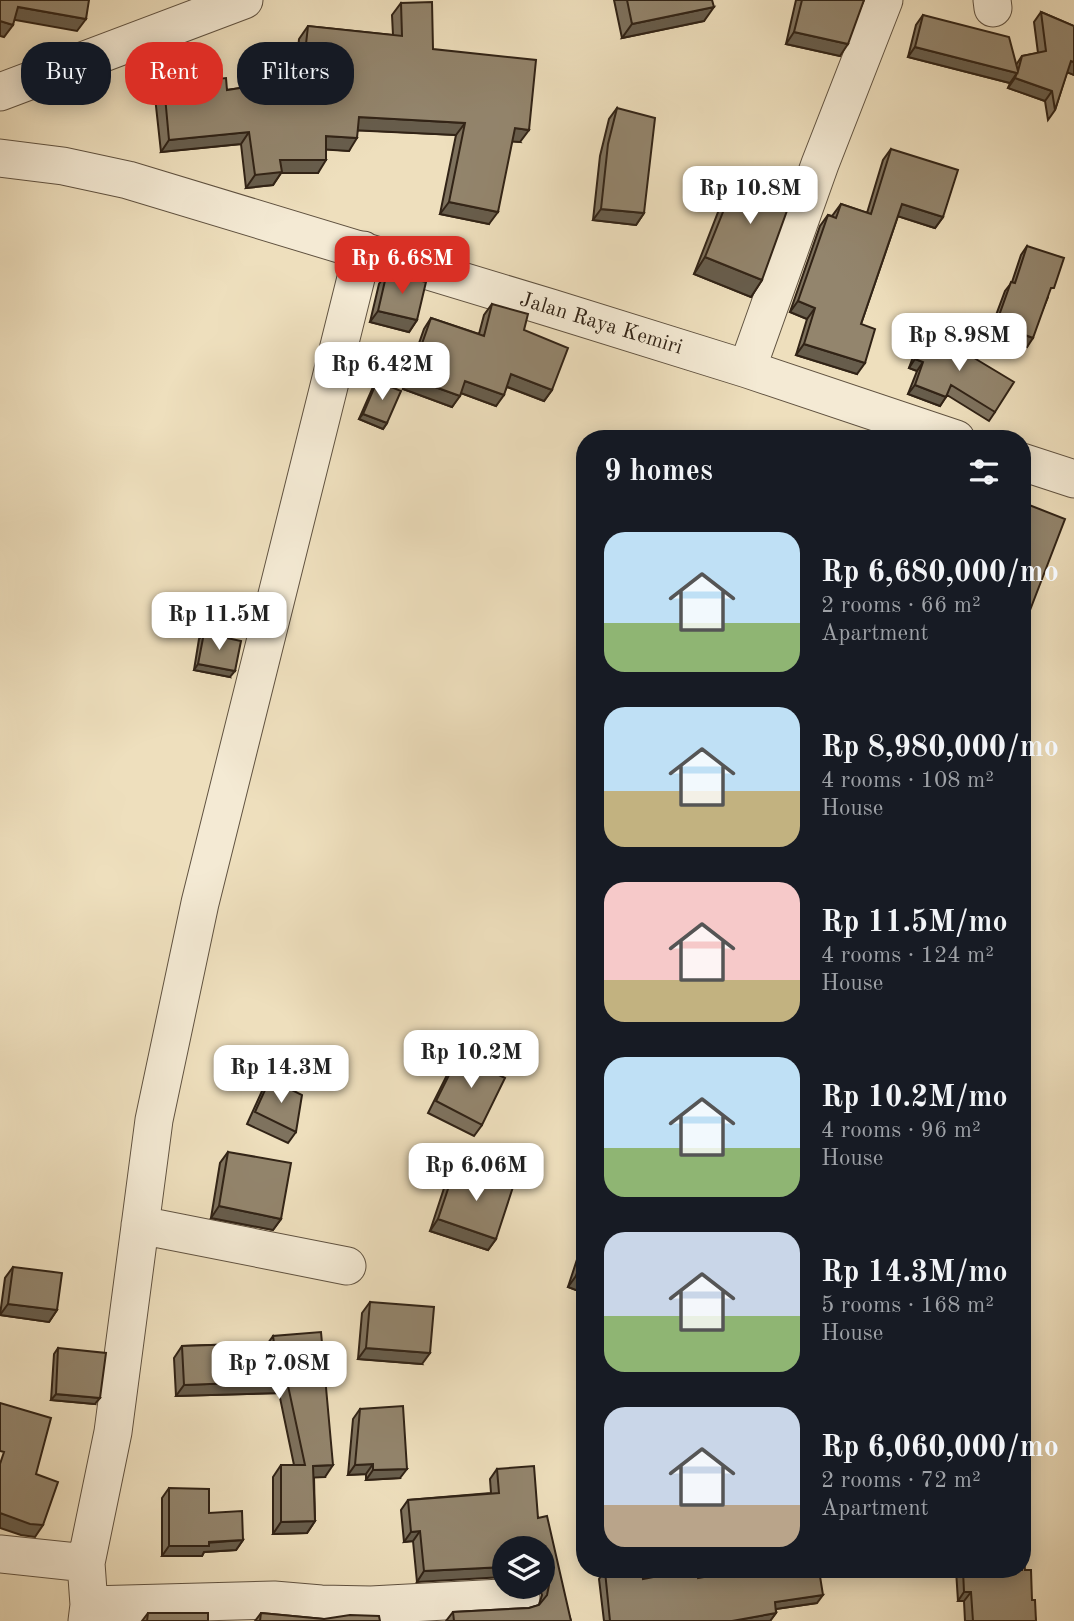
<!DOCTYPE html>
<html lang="en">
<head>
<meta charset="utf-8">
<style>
	body { margin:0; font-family:"Old Standard TT",serif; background:#20242c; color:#f1f3f6; height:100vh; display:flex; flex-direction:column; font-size:26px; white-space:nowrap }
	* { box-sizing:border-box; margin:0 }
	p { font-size:23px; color:#9ea1a6 }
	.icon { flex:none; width:38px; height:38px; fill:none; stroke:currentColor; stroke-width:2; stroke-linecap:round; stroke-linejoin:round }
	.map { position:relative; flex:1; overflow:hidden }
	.details { position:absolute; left:576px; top:430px; width:455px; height:1148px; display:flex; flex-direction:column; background:#171b24; border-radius:28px; box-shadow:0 4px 18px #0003 }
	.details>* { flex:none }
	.guide { position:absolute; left:21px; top:42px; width:450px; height:63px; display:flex; gap:14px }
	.tools { position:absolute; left:492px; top:1536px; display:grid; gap:14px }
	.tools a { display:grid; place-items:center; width:63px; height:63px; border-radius:50%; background:#171b24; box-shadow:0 4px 18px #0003; font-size:35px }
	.price { position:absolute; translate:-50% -60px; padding:0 16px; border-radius:14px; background:#fff; color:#222; font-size:23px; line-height:46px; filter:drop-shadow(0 2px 4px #0008) }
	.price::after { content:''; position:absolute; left:50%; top:42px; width:21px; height:16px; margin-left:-10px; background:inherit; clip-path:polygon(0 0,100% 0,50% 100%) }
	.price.current { background:#d93025; color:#fff }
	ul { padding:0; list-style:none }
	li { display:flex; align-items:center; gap:21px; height:175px; padding:0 28px }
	li span { display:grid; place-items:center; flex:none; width:196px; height:140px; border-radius:21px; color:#555 }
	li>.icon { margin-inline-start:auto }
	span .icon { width:84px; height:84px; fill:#fffc; stroke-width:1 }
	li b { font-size:30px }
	h2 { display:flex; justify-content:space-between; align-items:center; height:84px; padding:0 28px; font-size:30px }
	.chip { padding:0 24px; border-radius:28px; background:#171b24; box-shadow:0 4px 18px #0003; font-size:24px; line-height:63px }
	.chip.current { background:#d93025; color:#fff }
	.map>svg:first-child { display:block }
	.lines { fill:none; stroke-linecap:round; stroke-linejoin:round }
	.minor-casing { stroke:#605240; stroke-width:39 }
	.minor { stroke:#f4ead4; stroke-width:37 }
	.wall { fill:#7e725e; stroke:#312316; stroke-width:2 }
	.shaded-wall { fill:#675d4c; stroke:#312316; stroke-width:2 }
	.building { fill:#93856d; stroke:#312316; stroke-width:2 }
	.labels { text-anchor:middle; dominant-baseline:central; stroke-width:7; stroke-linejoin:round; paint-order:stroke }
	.street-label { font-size:21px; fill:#312316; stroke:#f4ead4 }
</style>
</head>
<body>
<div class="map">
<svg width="1074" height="1621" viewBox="0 0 1074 1621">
	<rect width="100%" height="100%" fill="#eedfbd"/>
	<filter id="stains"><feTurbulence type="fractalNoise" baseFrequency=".00286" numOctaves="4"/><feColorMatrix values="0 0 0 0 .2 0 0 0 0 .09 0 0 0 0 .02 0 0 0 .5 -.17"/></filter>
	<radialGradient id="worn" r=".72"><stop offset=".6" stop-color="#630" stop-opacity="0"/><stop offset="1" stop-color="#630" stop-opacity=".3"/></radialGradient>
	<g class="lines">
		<g class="minor-casing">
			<path id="minor" d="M992,0L993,8
				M0,92L244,0
				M0,158L63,166L128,180L551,308L747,369L956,439
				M747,369L820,164L884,0
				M1022,462L1074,479
				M140,1225L347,1266
				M0,1554L86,1563
				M89,1605L274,1600L321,1604L371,1605L521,1597
				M87,1621L89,1605L86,1563L113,1432L154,1120L200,903L363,250"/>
		</g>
		<use href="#minor" class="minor"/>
	</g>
	<path class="wall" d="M614,0H712L704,21L622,38Z
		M796,0H864L840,56L786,44Z
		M401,3L433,49L520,142L512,141L489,224L440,214L456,135L358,130L349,151L326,149L318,173H281L273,185L246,188L241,144L161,152L155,97L164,85L227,90L295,80L299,39L308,26L393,35L392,15Z
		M1041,12L1074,26V75L1067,72L1055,110L1048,120L1045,101L1008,88L1010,83L908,57L916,25L923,15L1016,65L1022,56L1038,53L1034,22Z
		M617,108L644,213L636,225L593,220L600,156L609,119Z
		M891,149L943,217L935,228L898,216L861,324L857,374L796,355L807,319L790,312L820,226L828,215L832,216L841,204L867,213L883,160Z
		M739,172L762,280L751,297L694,274L727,189Z
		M1027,246L1048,297L1027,347L989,334L1005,291L1012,282L1021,255Z
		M387,272L417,320L409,332L370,322L379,284Z
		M492,304L524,330L552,390L544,401L507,387L496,406L461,393L452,407L403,389L424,329L431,318L479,334L484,315Z
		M926,329L995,412L989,421L947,395L940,406L908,394L917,371L909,368L920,338Z
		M377,381L387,423L383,429L359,419L373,387Z
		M204,633L230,677L194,670L199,639Z
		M459,1055L482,1125L474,1136L428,1113L451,1067Z
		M270,1079L296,1132L288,1143L247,1124L262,1091Z
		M228,1152L281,1219L273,1230L211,1218L220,1163Z
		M455,1168L496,1239L488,1250L430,1231L447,1179Z
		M584,1238V1293L568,1287Z
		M13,1267L57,1310L49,1322L0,1315L5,1278Z
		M370,1302L422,1364L358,1359L362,1313Z
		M273,1336L325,1477H314L315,1521L307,1533L273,1534V1477L281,1465H294L279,1393L176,1396L174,1358L182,1346L268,1343Z
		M58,1348L95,1404L51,1400L54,1354Z
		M360,1409L400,1478L366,1480V1474L348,1475L353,1419Z
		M584,1438V1460L582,1441Z
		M497,1469L538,1518L571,1621H446L453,1612L529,1608L539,1605L542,1595L539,1587H542V1549L417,1582L413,1541L404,1542L401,1510L408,1500L491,1493L490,1479Z
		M169,1488L209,1513L243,1540L236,1550L204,1552L202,1556H162V1498Z
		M956,1570H1025L1036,1621H965L964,1601H958Z
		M605,1571L643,1579L698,1578L817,1603L776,1609V1613L770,1621H604L599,1579Z
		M148,1613L208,1621H142Z
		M261,1613L324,1619L380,1621H255Z"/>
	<path class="shaded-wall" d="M18,7L86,19L77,31L10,19Z
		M714,7L704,21L622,38L632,24Z
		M0,21L13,25L4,37L0,36Z
		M794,32L848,44L840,56L786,44Z
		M915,47L1017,73L1010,83L908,57Z
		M1071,61L1074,62V75L1064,71Z
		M1015,78L1052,91L1045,101L1008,88Z
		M359,117L465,123L456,135L350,130Z
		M515,128L529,130L520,142L506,141Z
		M249,132L241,144L161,152L169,140Z
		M326,136L357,138L349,151L318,149Z
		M280,160H326L318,173H281L273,185L246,188L255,175Z
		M449,202L498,212L489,224L440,214Z
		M902,204L943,217L935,228L894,215Z
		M601,209L644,213L636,225L593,220Z
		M705,257L762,280L751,297L694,274Z
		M798,301L815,308L807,319L790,312Z
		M378,311L417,320L409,332L370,322Z
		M996,324L1033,338L1027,347L989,334Z
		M804,344L865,363L857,374L796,355Z
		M915,359L923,362L917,371L909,368Z
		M511,374L552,390L544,401L503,385Z
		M410,378L460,396L452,407L403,389Z
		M465,381L504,395L496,406L458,392Z
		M915,385L946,397L940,406L908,394Z
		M363,414L387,423L383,429L359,419Z
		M198,664L235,671L230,677L194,670Z
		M219,1206L281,1219L273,1230L211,1218Z
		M438,1219L496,1239L488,1250L430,1231Z
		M576,1276L584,1279V1293L568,1287Z
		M8,1304L57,1310L49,1322L0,1315Z
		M366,1348L430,1353L422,1364L358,1359Z
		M287,1381L279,1393L176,1396L184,1385Z
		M56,1394L100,1398L95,1404L51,1400Z
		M373,1464L366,1474L348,1475L355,1465Z
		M333,1465L325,1477L305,1478L313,1466Z
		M407,1469L400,1478L366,1480L373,1470Z
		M0,1513L43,1525L35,1537L21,1535L0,1528Z
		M315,1521L307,1533L273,1534L281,1522Z
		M420,1531L413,1541L404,1542L411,1532Z
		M243,1540L236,1550L204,1552L202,1556H162L169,1546Z
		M504,1567V1577L417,1582L424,1571Z
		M964,1592H971L964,1601H958Z
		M823,1595L817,1603L769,1610L775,1602Z
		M776,1613L770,1621H732Z"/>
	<path class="building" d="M0,0H89L86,19L18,7L13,25L0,21Z
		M627,0H712L714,7L632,24Z
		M802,0H864L848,44L794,32Z
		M432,2L433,49L536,60L529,130L515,128L498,212L449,202L465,123L359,117L357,138L326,136V160H280L282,172L255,175L249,132L169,140L164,85L226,78L227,90L290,80H302L308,26L402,36L401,3Z
		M1041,12L1074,26V62L1071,61L1055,110L1052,91L1015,78L1017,73L915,47L923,15L1009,37L1018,71L1022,56L1046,51Z
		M617,108L655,118L644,213L601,209L608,144Z
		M891,149L958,170L943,217L902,204L861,324L875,329L865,363L804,344L815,308L798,301L828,215L836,218L841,204L871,214Z
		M739,172L793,194L762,280L705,257Z
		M1027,246L1064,258L1054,288H1051L1033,338L996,324L1011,282L1015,283Z
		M387,272L426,282L417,320L378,311Z
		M492,304L528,314L524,330L568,348L552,390L511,374L504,395L465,381L460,396L410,378L431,318L484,336Z
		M926,329L1014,382L995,412L951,385L946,397L915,385L923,362L915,359Z
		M377,381L401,391L387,423L363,414Z
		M1024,503L1065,519L1022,631V509Z
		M204,633L241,641L235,671L198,664Z
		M459,1055L505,1078L482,1125L436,1101Z
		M270,1079L302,1095L296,1132L255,1112Z
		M228,1152L291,1163L281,1219L219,1206Z
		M455,1168L513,1187L496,1239L438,1219Z
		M584,1251V1279L576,1276Z
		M13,1267L62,1273L57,1310L8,1304Z
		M370,1302L434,1307L430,1353L366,1348Z
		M321,1332L333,1465L313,1466L315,1521L281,1522V1465H305L287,1381L184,1385L182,1346L274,1343L273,1336Z
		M58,1348L106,1353L100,1398L56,1394Z
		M0,1403L51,1418L36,1474L58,1482L43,1525L30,1524L0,1513V1464L4,1452L0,1451Z
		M403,1406L407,1469L373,1470V1464L355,1465L360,1409Z
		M534,1466L538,1518L547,1516L571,1621H454L453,1612L529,1608L539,1605L547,1595L549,1585L546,1576L542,1572V1549H504V1567L424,1571L420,1531L411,1532L408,1500L499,1493L497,1469Z
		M169,1488L209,1489V1513L242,1511L243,1540L209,1542V1546H169Z
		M1022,1531L1025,1570H1031L1032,1600H1035L1036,1621H973L971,1592H964L963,1570H1022Z
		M613,1570H642L643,1579L689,1570H696L698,1578L742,1570H819L823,1595L775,1602L776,1613L732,1621H610L605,1571Z
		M148,1613H208V1621H147Z
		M261,1613L324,1619L350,1615L379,1616L380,1621H260Z"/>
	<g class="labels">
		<g class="street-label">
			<text transform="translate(601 324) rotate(17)">Jalan Raya Kemiri</text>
		</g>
	</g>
	<rect width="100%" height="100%" filter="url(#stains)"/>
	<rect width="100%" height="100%" fill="url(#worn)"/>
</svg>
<div class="tools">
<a><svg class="icon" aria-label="layers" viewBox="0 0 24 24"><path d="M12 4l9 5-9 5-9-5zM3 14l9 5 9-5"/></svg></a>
</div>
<b class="price" style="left:750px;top:226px">Rp 10.8M</b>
<b class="price current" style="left:402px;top:296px">Rp 6.68M</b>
<b class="price" style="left:959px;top:373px">Rp 8.98M</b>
<b class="price" style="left:382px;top:402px">Rp 6.42M</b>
<b class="price" style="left:219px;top:652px">Rp 11.5M</b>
<b class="price" style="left:471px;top:1090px">Rp 10.2M</b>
<b class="price" style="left:281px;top:1105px">Rp 14.3M</b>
<b class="price" style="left:476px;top:1203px">Rp 6.06M</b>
<b class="price" style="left:279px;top:1401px">Rp 7.08M</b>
<div class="guide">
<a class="chip">Buy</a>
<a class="chip current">Rent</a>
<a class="chip">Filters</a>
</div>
<section class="details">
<h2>9 homes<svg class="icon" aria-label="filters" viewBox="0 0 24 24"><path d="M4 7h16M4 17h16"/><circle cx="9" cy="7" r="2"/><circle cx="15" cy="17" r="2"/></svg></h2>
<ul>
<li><span style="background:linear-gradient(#bfe0f5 65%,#8fb573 0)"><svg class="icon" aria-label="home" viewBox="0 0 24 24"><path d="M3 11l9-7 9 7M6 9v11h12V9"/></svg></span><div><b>Rp 6,680,000/mo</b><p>2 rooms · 66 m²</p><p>Apartment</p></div></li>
<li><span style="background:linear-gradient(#bfe0f5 60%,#c2b280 0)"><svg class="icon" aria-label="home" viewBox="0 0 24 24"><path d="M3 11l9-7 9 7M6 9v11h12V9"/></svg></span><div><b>Rp 8,980,000/mo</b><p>4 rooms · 108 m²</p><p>House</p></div></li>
<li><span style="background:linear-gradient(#f6c9c9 70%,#c2b280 0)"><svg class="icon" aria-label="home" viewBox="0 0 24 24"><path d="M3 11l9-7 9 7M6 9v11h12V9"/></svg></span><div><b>Rp 11.5M/mo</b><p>4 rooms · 124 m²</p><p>House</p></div></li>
<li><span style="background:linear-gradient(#bfe0f5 65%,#8fb573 0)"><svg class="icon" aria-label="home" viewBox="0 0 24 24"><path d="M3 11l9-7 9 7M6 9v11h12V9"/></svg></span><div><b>Rp 10.2M/mo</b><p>4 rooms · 96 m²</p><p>House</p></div></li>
<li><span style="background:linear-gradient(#c9d6e8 60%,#8fb573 0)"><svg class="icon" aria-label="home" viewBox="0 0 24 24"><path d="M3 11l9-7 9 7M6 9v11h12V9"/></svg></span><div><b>Rp 14.3M/mo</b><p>5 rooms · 168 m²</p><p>House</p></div></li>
<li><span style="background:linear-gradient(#c9d6e8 70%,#b9a48a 0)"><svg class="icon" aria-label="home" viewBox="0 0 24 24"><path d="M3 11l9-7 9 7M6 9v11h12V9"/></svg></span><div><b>Rp 6,060,000/mo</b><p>2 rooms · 72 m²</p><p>Apartment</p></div></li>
</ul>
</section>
</div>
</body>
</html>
